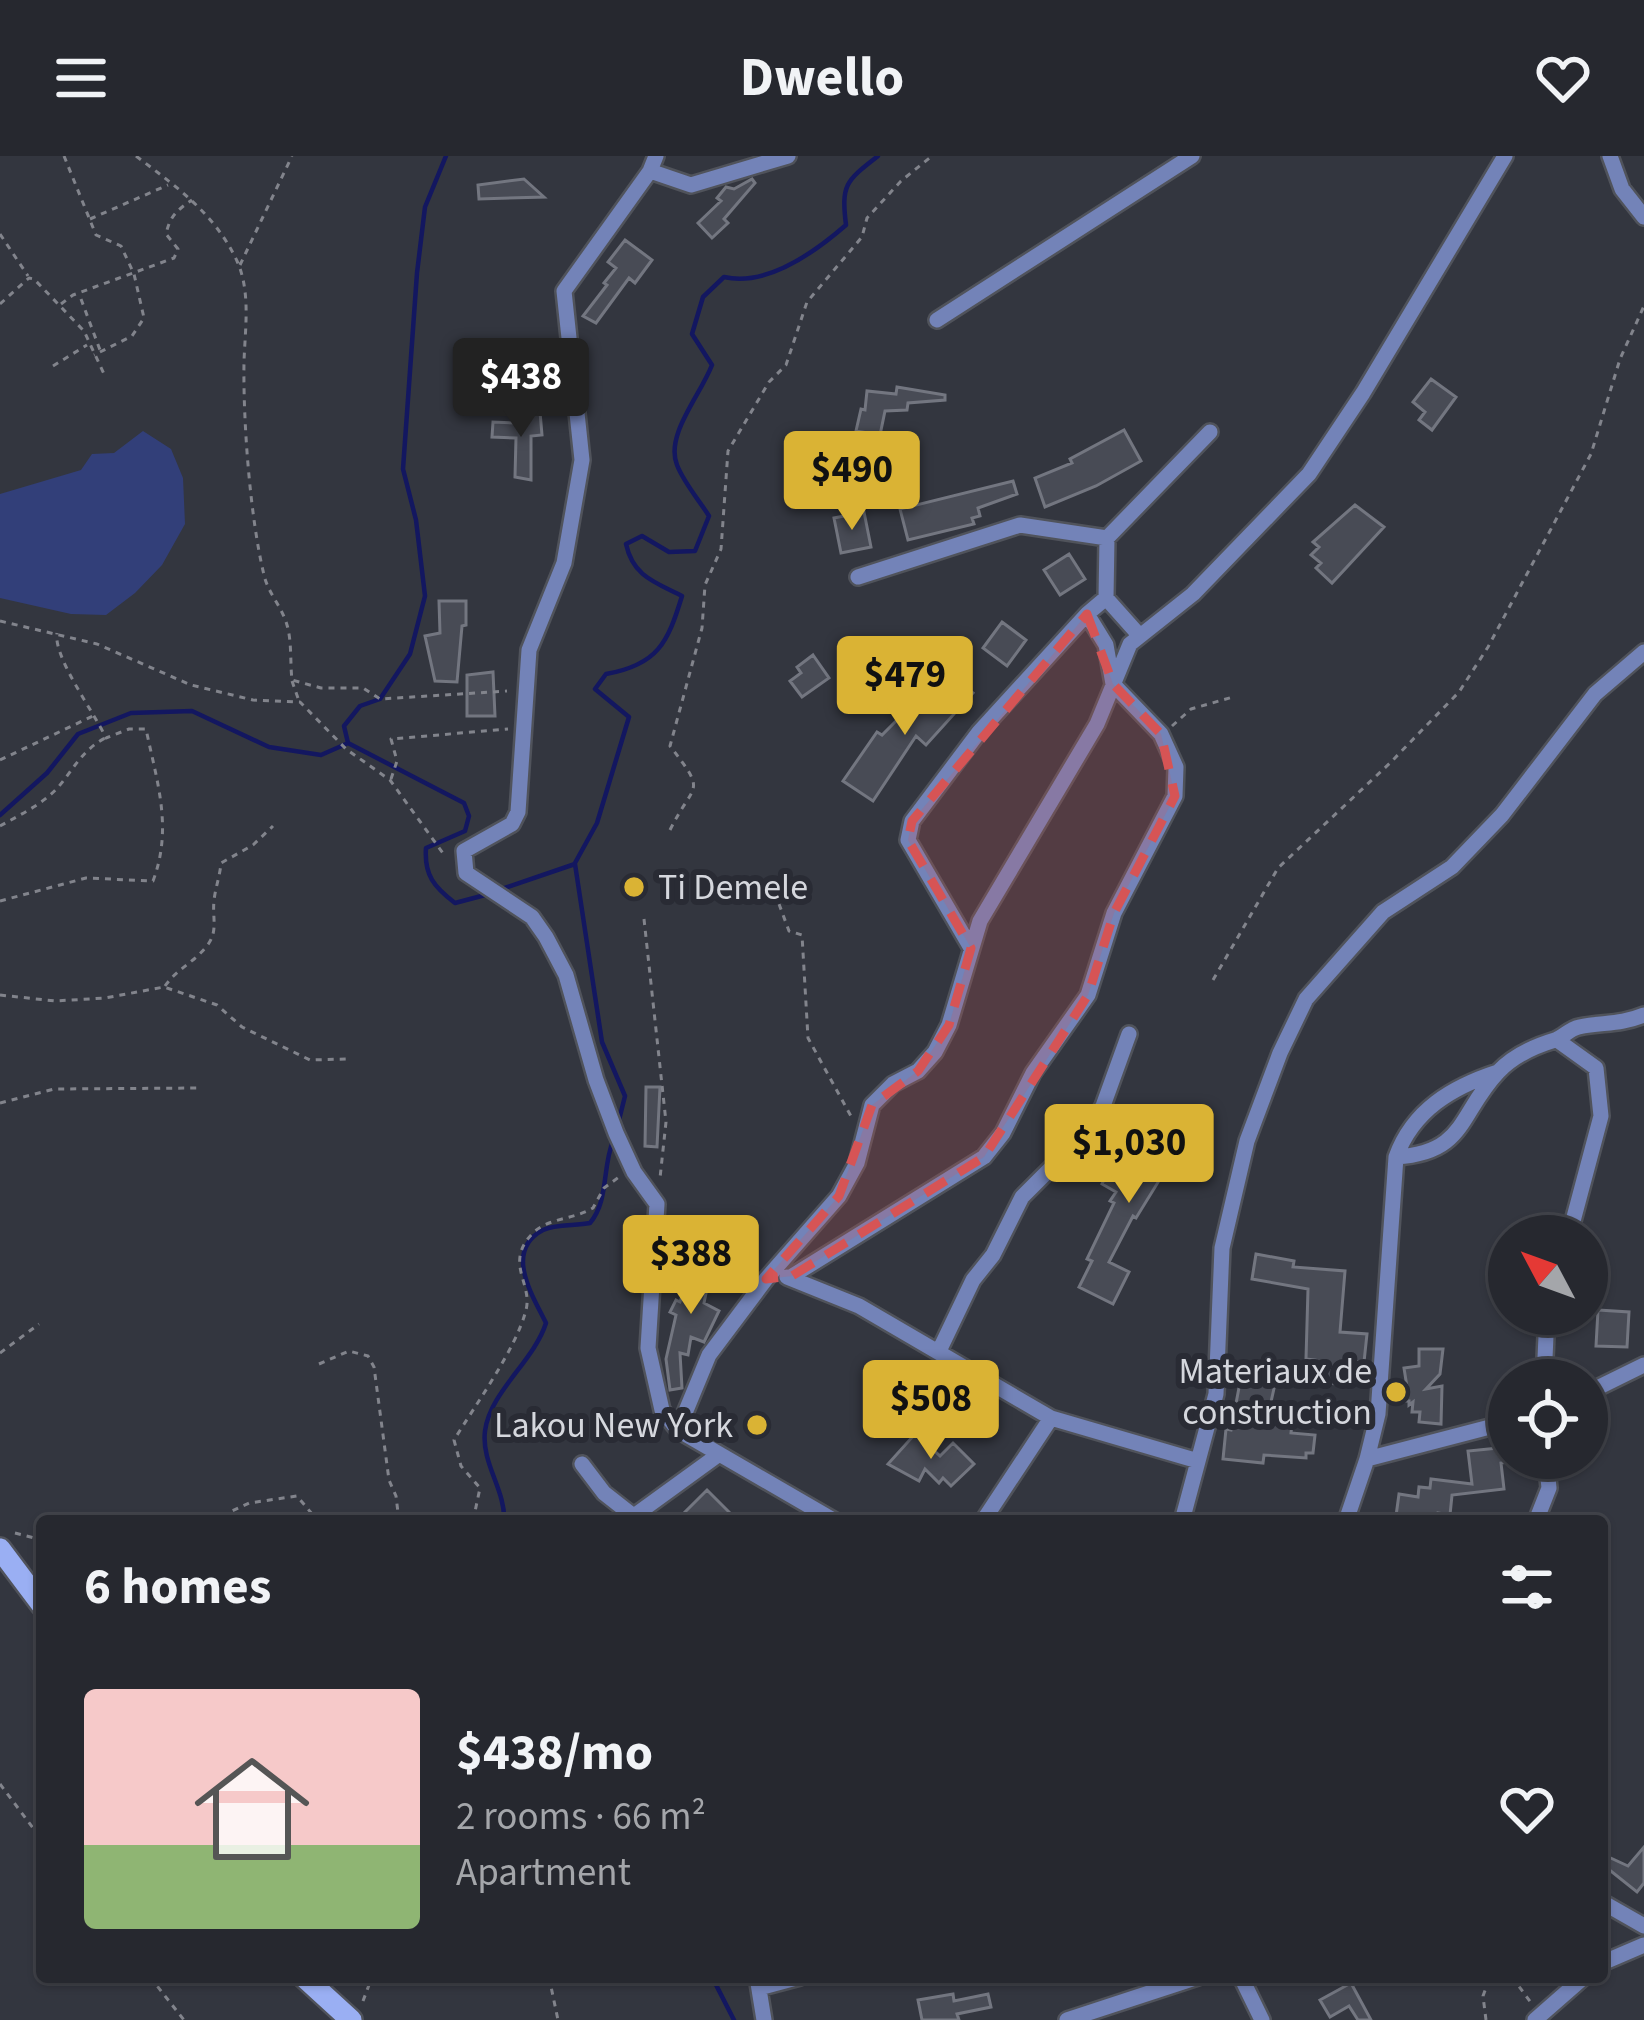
<!DOCTYPE html>
<html lang="en">
<head>
<meta charset="utf-8">
<style>
	body { margin:0; font-family:"Source Sans 3",sans-serif; background:#2e3037; color:#f1f3f6; height:100vh; display:flex; flex-direction:column; font-size:45px; white-space:nowrap }
	* { box-sizing:border-box; margin:0 }
	p { font-size:39px; color:#a4a6aa }
	.icon { flex:none; width:66px; height:66px; fill:none; stroke:currentColor; stroke-width:2; stroke-linecap:round; stroke-linejoin:round }
	.map { position:relative; flex:1; overflow:hidden }
	.side { position:absolute; left:36px; top:1359px; width:1572px; height:468px; display:flex; flex-direction:column; background:#26282f; border-radius:12px; box-shadow:0 3px 9px #0004,0 0 0 3px #42444b }
	.side>* { flex:none }
	.needle { width:78px; rotate:311deg }
	.controls { position:absolute; left:1488px; top:1059px; display:grid; gap:24px }
	.controls a { display:grid; place-items:center; width:120px; height:120px; border-radius:50%; background:#26282f; box-shadow:0 3px 9px #0004,0 0 0 3px #42444b; font-size:60px }
	.price { position:absolute; translate:-50% -102px; padding:0 27px; border-radius:12px; background:#dab334; color:#111; font-size:39px; line-height:78px; filter:drop-shadow(0 3px 6px #0008) }
	.price::after { content:''; position:absolute; left:50%; top:72px; width:36px; height:27px; margin-left:-18px; background:inherit; clip-path:polygon(0 0,100% 0,50% 100%) }
	.price.selected { background:#222; color:#fff }
	ul { padding:0; list-style:none }
	li { display:flex; align-items:center; gap:36px; height:300px; padding:0 48px }
	li span { display:grid; place-items:center; flex:none; width:336px; height:240px; border-radius:12px; color:#555 }
	li>.icon { margin-inline-start:auto }
	span .icon { width:144px; height:144px; fill:#fffc; stroke-width:1 }
	li b { font-size:51px }
	h2 { display:flex; justify-content:space-between; align-items:center; height:144px; padding:0 48px; font-size:51px }
	header { display:flex; justify-content:space-between; align-items:center; height:156px; padding:0 48px; background:#26282f; font-size:54px; font-weight:700 }
	.map>svg:first-child { display:block }
	.green { fill:#323f79 }
	.lines { fill:none; stroke-linecap:round; stroke-linejoin:round }
	.stream { stroke:#131760; stroke-width:4.5 }
	.building { fill:#484b55; stroke:#737680; stroke-width:3 }
	.street-casing { stroke:#50535b; stroke-width:20 }
	.secondary-casing { stroke:#50535b; stroke-width:26 }
	.path { stroke:#82848c; stroke-width:3; stroke-dasharray:6 6; stroke-linecap:butt }
	.street { stroke:#7383b8; stroke-width:15 }
	.secondary { stroke:#9aaff3; stroke-width:21 }
	.marked { fill:#d65455; fill-opacity:0.2; stroke:#d65455; stroke-width:9; stroke-dasharray:24 15; stroke-linejoin:round }
	.poi-dot { fill:#dab334; stroke:#292b34; stroke-width:4.5 }
	.labels { text-anchor:middle; dominant-baseline:central; stroke-width:12; stroke-linejoin:round; paint-order:stroke }
	.poi-label { font-size:36px; fill:#d5d7dd; stroke:#292b34; text-anchor:end }
</style>
</head>
<body>
<header><svg class="icon" aria-label="menu" viewBox="0 0 24 24"><path d="M4 6h16M4 12h16M4 18h16"/></svg>Dwello<svg class="icon" aria-label="heart" viewBox="0 0 24 24"><path d="M12 20l-8-8c-3-5 5-10 8-4 3-6 11-1 8 4z"/></svg></header>
<div class="map">
<svg width="1644" height="1864" viewBox="0 0 1644 1864">
	<rect width="100%" height="100%" fill="#33363f"/>
	<path class="green" d="M143,275L171,293L183,322L185,368L162,409L135,437L106,459L71,458L0,442V338L81,314L92,298L114,297Z"/>
	<g class="lines">
		<path class="stream" d="M446,0L425,51L417,117L403,313L416,364L425,440L410,498L380,543L360,550L344,570L348,587L464,647L469,660L465,675L426,692C424,719 434,731 455,747L489,738
			M0,659L47,617L78,578L131,557L192,555L269,591L321,599L346,588
			M575,707L597,667L629,561L595,533L606,518C658,509 668,486 682,440C654,426 633,420 626,388L642,380L669,396L695,395L709,360C699,344 684,327 677,309C665,279 700,240 712,209L692,178L703,141L724,121C767,131 815,96 846,69C841,28 846,25 878,0
			M499,734L575,708L602,886L625,940L618,968
			M504,1365C506,1335 481,1307 485,1275C490,1236 534,1205 546,1167C533,1140 503,1095 543,1074C555,1068 576,1070 590,1067C609,1044 602,1012 613,985
			M712,1821L734,1864"/>
	</g>
	<path class="building" d="M524,23L544,41L479,43L478,29Z
		M752,23L755,27L724,63L728,67L712,82L698,67L721,45L717,42L726,31L734,33Z
		M625,84L652,104L635,127L629,122L596,167L583,160L607,129L604,127L616,112L608,106Z
		M1431,223L1456,241L1432,274L1419,264L1425,256L1413,246Z
		M897,231L945,239V244L908,247L907,254L885,255L880,279L856,275L861,253L865,254L867,235L896,238Z
		M540,256L542,279L531,280V324L515,321L516,282L492,281L493,266L515,267V259Z
		M1124,274L1141,305L1096,330L1045,351L1035,322L1072,307L1070,303Z
		M1013,325L1017,338L978,352L980,360L972,362L974,368L908,384L900,353Z
		M1355,349L1384,371L1332,427L1316,412L1321,407L1311,399L1319,391L1313,386Z
		M864,356L871,391L841,397L834,362Z
		M1069,398L1085,423L1060,439L1044,414Z
		M439,445H466V469L462,470L457,526L435,525L425,480L440,477Z
		M1002,466L1026,484L1007,510L983,492Z
		M813,499L829,522L802,541L790,525L801,517L797,511Z
		M493,516L495,560H467V519Z
		M953,521L973,537L926,589L916,580L873,645L843,625L877,576L882,579L899,562L906,559V554L924,536L933,544Z
		M646,931H660L657,991L645,990Z
		M1159,962L1189,976L1136,1062L1133,1060L1109,1106L1129,1116L1113,1148L1079,1131L1092,1105L1087,1103L1114,1047L1110,1045L1116,1036L1102,1028L1110,1011L1122,1017L1137,993L1143,995Z
		M697,1095L714,1099L704,1147L719,1155L704,1186L691,1181L688,1199L680,1197L682,1232L670,1234L666,1203L676,1159L670,1156L676,1144L680,1146Z
		M1256,1098L1294,1105L1293,1111L1345,1115L1340,1176L1367,1178L1364,1206L1352,1205L1351,1229L1313,1226L1315,1204L1306,1203L1308,1133L1252,1123Z
		M1598,1154L1629,1156L1627,1191L1596,1190Z
		M1419,1193H1443L1440,1218L1426,1233L1442,1230L1441,1268L1419,1266L1420,1256H1412L1413,1246L1409,1249V1245H1391L1392,1231H1407L1404,1212L1419,1210Z
		M918,1217L953,1244L930,1272L902,1246L905,1242L901,1238Z
		M1241,1221L1275,1228L1269,1255L1293,1257L1291,1277L1315,1279L1313,1297H1306V1302L1264,1299L1263,1307L1223,1303L1226,1273L1231,1274Z
		M915,1278L940,1300L953,1287L974,1308L951,1330L943,1322L939,1327L925,1313L919,1325L888,1308Z
		M1509,1291V1306L1501,1307L1504,1333L1452,1339L1450,1359L1438,1357L1437,1364L1396,1360L1399,1338L1418,1341L1419,1331L1430,1332L1431,1323L1472,1328L1468,1295Z
		M707,1334L730,1357L723,1365H709L703,1359L698,1365H690L683,1358Z
		M1644,1691V1727L1637,1736L1602,1708V1698L1628,1710Z
		M1351,1827L1371,1864H1358L1349,1850L1330,1861L1320,1844Z
		M953,1838L954,1845L988,1838L991,1851L957,1858L959,1864H922L918,1844Z"/>
	<g class="lines">
		<g class="street-casing">
			<path id="street" d="M656,0L650,15L564,135L582,304L564,407L529,494L518,656L512,668L464,695L466,717L532,761L546,781L566,819L596,924L616,977L634,1016L657,1048L648,1192L662,1254L678,1274
				M1610,0L1622,33L1644,61
				M650,15L691,29L788,0
				M937,164L1192,0
				M1107,382L1210,276
				M1106,442L1139,479
				M971,792L908,684L912,665L979,576L1087,458
				M1557,884L1596,912L1601,960L1569,1080
				M1396,1001C1466,997 1459,957 1498,916C1514,899 1535,890 1555,884C1564,881 1569,873 1579,871C1603,866 1620,869 1644,859
				M792,1120L984,1001L1003,977L1033,917L1088,839L1114,757L1175,640L1176,611L1161,578L1113,528L1106,489L1087,458L1106,442L1107,382L1020,369L858,421
				M787,1121L859,1150L1051,1262L1198,1305
				M939,1195L973,1124L993,1099L1022,1041L1086,977L1103,950L1129,878
				M1544,1224L1547,1158
				M1587,1237L1644,1209
				M1367,1303L1509,1266
				M582,1308L604,1337L632,1359
				M627,1365L718,1299
				M835,1365L678,1274L709,1199L766,1123L839,1040L857,1007L872,949L893,928L918,915L935,896L949,869L980,765L1097,568L1130,488L1193,438L1309,318L1363,237L1505,0
				M983,1365L1051,1262
				M1182,1365L1216,1238L1222,1092L1247,985L1280,897L1306,843L1383,756L1452,711L1502,659L1595,538L1644,496
				M1346,1365L1367,1303L1378,1258L1396,1001C1413,954 1452,931 1498,916
				M1536,1365L1549,1332L1546,1302
				M1602,1746L1644,1770
				M1602,1807L1644,1789
				M757,1821L764,1864
				M1241,1821L1262,1864
				M759,1832L800,1821
				M1067,1864L1198,1821
				M1535,1864L1584,1821"/>
		</g>
		<g class="secondary-casing">
			<path id="secondary" d="M0,1393L42,1449
				M304,1821L351,1864"/>
		</g>
		<path class="path" d="M64,0L96,79L121,90L134,118L144,162L132,180L94,199
			M136,0C177,31 215,58 237,105C251,136 245,173 244,206C243,265 250,361 264,419C268,437 282,451 287,469C292,486 290,507 292,524L321,532H363L380,543L507,535
			M90,63L168,29
			M0,78L28,120
			M240,109L292,0
			M81,143L100,194
			M0,148L29,122L34,123L84,175L105,220
			M61,148L73,139L174,102L178,93L166,78C170,60 177,54 192,44
			M53,210L87,189
			M0,465L97,488L191,529L253,544L300,546L346,593L390,624L445,700
			M292,525L299,545
			M1172,570L1191,553L1233,541
			M0,604L95,559
			M391,623L397,605L391,583L508,573
			M0,670C23,657 48,646 64,624C76,608 86,592 105,582
			M670,674C694,625 708,639 670,590L702,472L705,429L721,393L728,295L769,226L786,209L807,146L862,81L867,62L901,25L932,0
			M0,745L86,722L153,725C173,672 157,626 146,573H129L106,582C94,556 53,501 57,477
			M779,748L789,775L802,779L808,882L852,962
			M644,763L666,966L660,1022
			M1213,824L1278,712L1390,607L1459,536L1488,491L1591,298L1620,203L1644,150
			M165,830C177,813 193,807 206,791C219,776 212,762 214,745C215,733 220,720 221,707L253,689L273,670
			M0,839L55,845L105,842L164,831L217,849L242,871L310,904L346,903
			M0,947L54,933L200,932
			M0,1197L39,1168
			M319,1208L349,1195L368,1200L374,1211L389,1324L396,1340L399,1365
			M211,1365L249,1347L297,1340L318,1365
			M473,1365L480,1332L461,1310L454,1284C476,1248 516,1193 526,1154C533,1127 503,1106 534,1076C549,1062 575,1063 593,1052L604,1032L619,1021
			M15,1377L42,1384
			M0,1628L42,1684
			M150,1821L184,1864
			M549,1821L558,1864
			M1512,1821L1532,1848
			M363,1845L372,1821
			M1486,1864L1483,1840L1490,1821"/>
		<use href="#street" class="street"/>
		<use href="#secondary" class="secondary"/>
	</g>
	<path class="marked" d="M1087,458L1113,528L1161,578L1175,640L1114,757L1088,839L984,1001L792,1120L766,1123L839,1040L872,949L918,915L949,869L971,792L908,684L912,665Z"/>
	<g class="poi-dot">
		<circle cx="634" cy="731" r="12"/>
		<circle cx="1396" cy="1236" r="12"/>
		<circle cx="757" cy="1269" r="12"/>
	</g>
	<g class="labels">
		<g class="poi-label">
			<text x="658" y="731" text-anchor="start">Ti Demele</text>
			<text x="1372" y="1215">Materiaux de<tspan x="1372" dy="41">construction</tspan></text>
			<text x="733" y="1269">Lakou New York</text>
		</g>
	</g>
</svg>
<div class="controls">
<a><svg class="needle" viewBox="-14 -14 28 28"><path d="M0-13l5 13h-10z" fill="#e53935"/><path d="M0 13l5-13h-10z" fill="#a4a6aa"/></svg></a>
<a><svg class="icon" aria-label="locate" viewBox="0 0 24 24"><circle cx="12" cy="12" r="6"/><path d="M12 2v4M12 18v4M2 12h4M18 12h4"/></svg></a>
</div>
<b class="price selected" style="left:521px;top:284px">$438</b>
<b class="price" style="left:852px;top:377px">$490</b>
<b class="price" style="left:905px;top:582px">$479</b>
<b class="price" style="left:1129px;top:1050px">$1,030</b>
<b class="price" style="left:691px;top:1161px">$388</b>
<b class="price" style="left:931px;top:1306px">$508</b>
<section class="side">
<h2>6 homes<svg class="icon" aria-label="filters" viewBox="0 0 24 24"><path d="M4 7h16M4 17h16"/><circle cx="9" cy="7" r="2"/><circle cx="15" cy="17" r="2"/></svg></h2>
<ul>
<li><span style="background:linear-gradient(#f6c9c9 65%,#8fb573 0)"><svg class="icon" aria-label="home" viewBox="0 0 24 24"><path d="M3 11l9-7 9 7M6 9v11h12V9"/></svg></span><div><b>$438/mo</b><p>2 rooms · 66 m²</p><p>Apartment</p></div><svg class="icon" aria-label="heart" viewBox="0 0 24 24"><path d="M12 20l-8-8c-3-5 5-10 8-4 3-6 11-1 8 4z"/></svg></li>
</ul>
</section>
</div>
</body>
</html>
